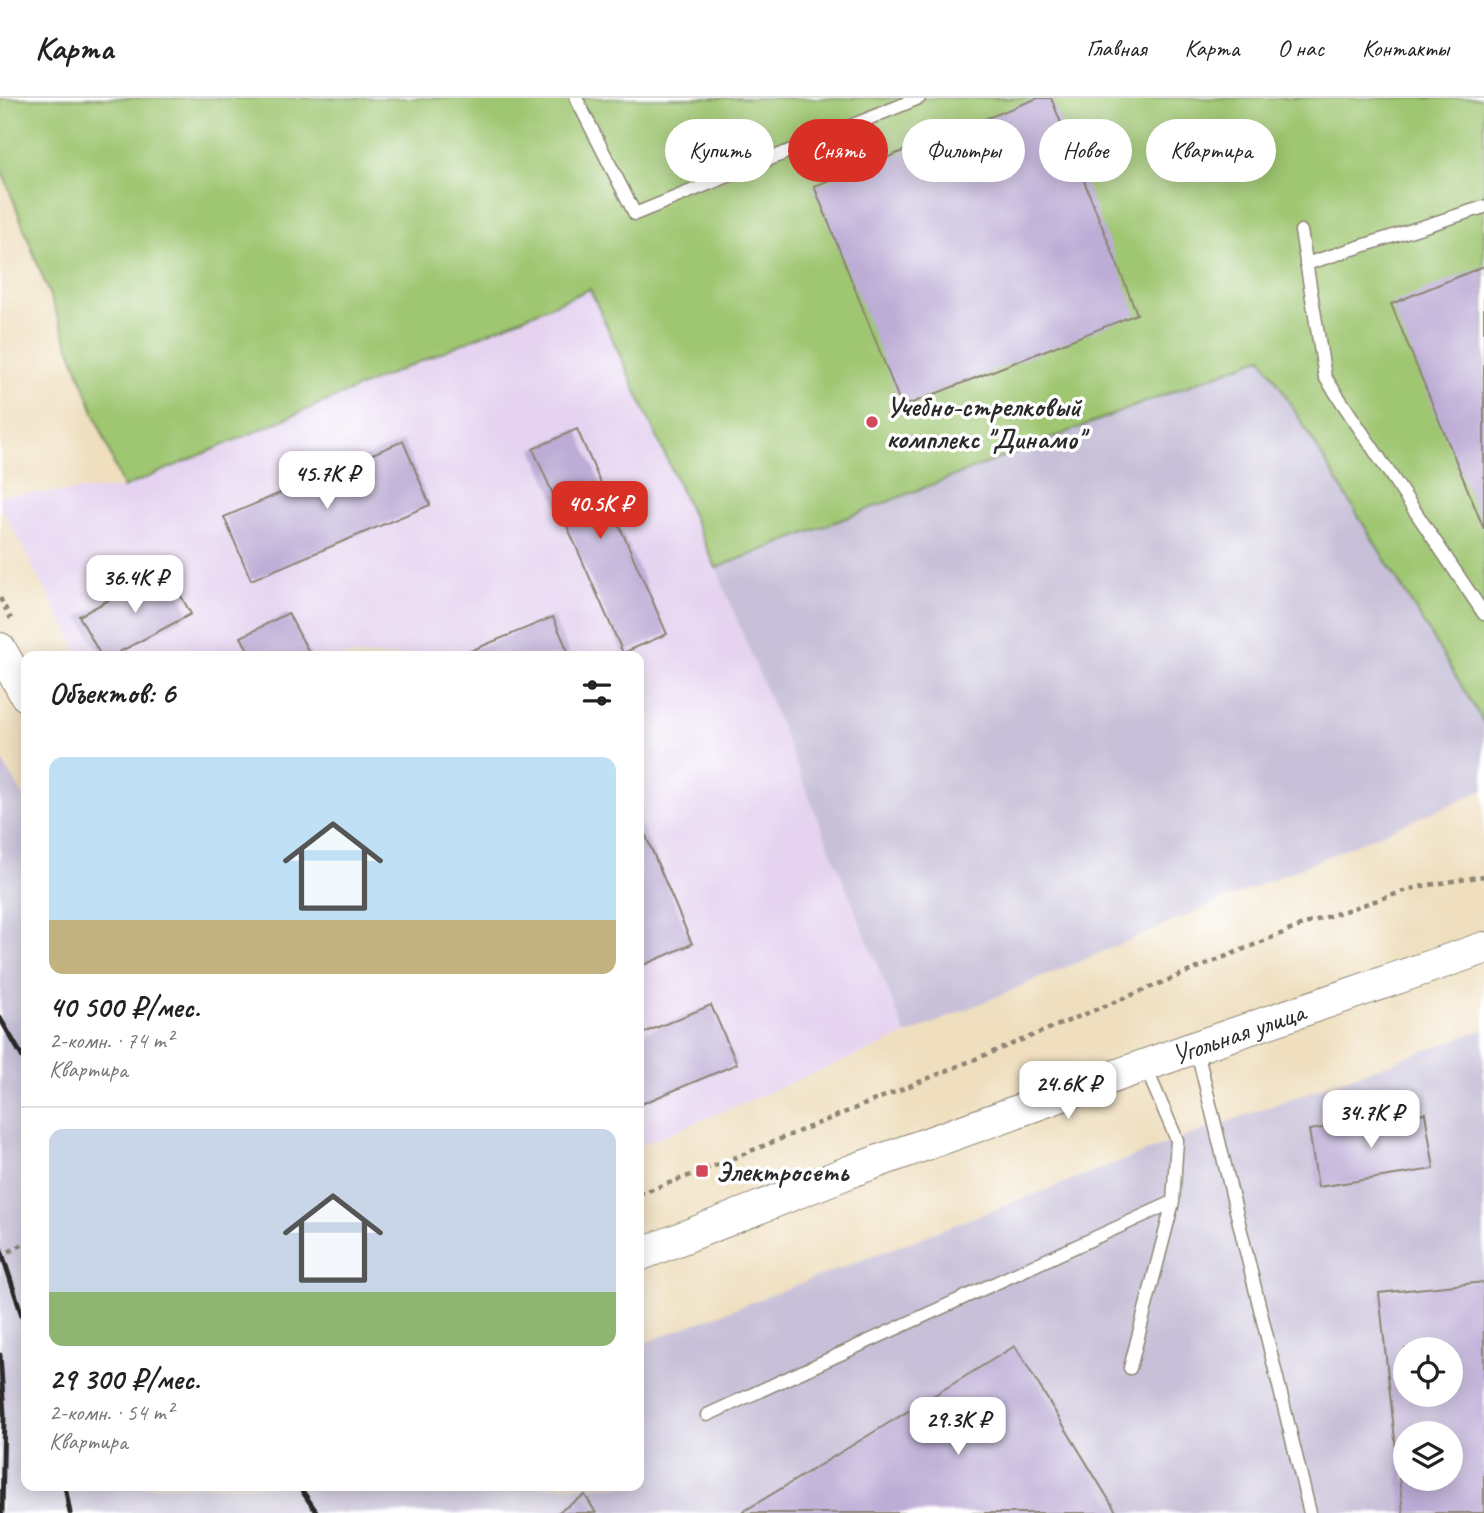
<!DOCTYPE html>
<html lang="ru">
<head>
<meta charset="utf-8">
<style>
	body { margin:0; font-family:Caveat,sans-serif; background:#f2f2f2; color:#222; height:100vh; display:flex; flex-direction:column; font-size:26px; white-space:nowrap }
	* { box-sizing:border-box; margin:0 }
	p { font-size:23px; color:#767676 }
	.icon { flex:none; width:38px; height:38px; fill:none; stroke:currentColor; stroke-width:2; stroke-linecap:round; stroke-linejoin:round }
	.map { position:relative; flex:1; overflow:hidden }
	.panel { position:absolute; left:21px; top:553px; width:623px; height:840px; display:flex; flex-direction:column; background:#fff; border-radius:14px; box-shadow:0 4px 18px #0003 }
	.panel>* { flex:none }
	.hud { position:absolute; left:665px; top:21px; width:665px; height:63px; display:flex; gap:14px }
	.fabs { position:absolute; left:1393px; top:1239px; display:grid; gap:14px }
	.fabs a { display:grid; place-items:center; width:70px; height:70px; border-radius:50%; background:#fff; box-shadow:0 4px 18px #0003; font-size:35px }
	.price { position:absolute; translate:-50% -60px; padding:0 16px; border-radius:14px; background:#fff; color:#222; font-size:23px; line-height:46px; filter:drop-shadow(0 2px 4px #0008) }
	.price::after { content:''; position:absolute; left:50%; top:42px; width:21px; height:16px; margin-left:-10px; background:inherit; clip-path:polygon(0 0,100% 0,50% 100%) }
	.price.on { background:#d93025; color:#fff }
	ul { padding:0; list-style:none }
	li { display:grid; align-content:center; gap:14px; height:371px; padding:0 28px }
	li+li { border-top:2px solid #e0e0e0 }
	li span { display:grid; place-items:center; height:217px; border-radius:14px; color:#555 }
	li>.icon { margin-inline-start:auto }
	span .icon { width:126px; height:126px; fill:#fffc; stroke-width:1 }
	li b { font-size:30px }
	h2 { display:flex; justify-content:space-between; align-items:center; height:84px; padding:0 28px; font-size:30px }
	.tag { padding:0 24px; border-radius:32px; background:#fff; box-shadow:0 4px 18px #0003; font-size:24px; line-height:63px }
	.tag.on { background:#d93025; color:#fff }
	header { display:flex; align-items:center; gap:42px; box-sizing:border-box; height:98px; padding:0 35px; background:#fff; border-bottom:2px solid #e0e0e0 }
	header strong { font-size:33px }
	nav { display:flex; gap:38px; margin-inline-start:auto; font-size:24px }
	.map>svg:first-child { display:block }
	.built { fill:#e5d3f0 }
	.industrial { fill:#c7c0d8; fill-rule:evenodd }
	.green { fill:#9fc671; stroke:#65784e; stroke-width:2 }
	.building { fill:#bcacd6; fill-rule:evenodd }
	.lines { fill:none; stroke-linecap:round; stroke-linejoin:round }
	.service-casing { stroke:#8d8575; stroke-width:15 }
	.tertiary-casing { stroke:#8d8575; stroke-width:34 }
	.path { stroke:#8d8575; stroke-width:4.5; stroke-dasharray:5 5; stroke-linecap:butt }
	.service { stroke:#fff; stroke-width:12 }
	.tertiary { stroke:#fff; stroke-width:32 }
	.rail { stroke:#2b2b2b; stroke-width:5 }
	.poi-dot { fill:#d1495b; stroke:#fff; stroke-width:2.5 }
	.labels { text-anchor:middle; dominant-baseline:central; stroke-width:7; stroke-linejoin:round; paint-order:stroke }
	.poi-label { font-size:28px; font-weight:bold; fill:#2b2b2b; stroke:#fff; text-anchor:start }
	.street-label { font-size:28px; fill:#2b2b2b; stroke:#fff }
</style>
</head>
<body>
<header>
<strong>Карта</strong>
<nav><a>Главная</a><a>Карта</a><a>О нас</a><a>Контакты</a></nav>
</header>
<div class="map">
<svg width="1484" height="1415" viewBox="0 0 1484 1415">
	<rect width="100%" height="100%" fill="#fff"/>
	<filter id="ink" filterUnits="userSpaceOnUse"><feTurbulence type="fractalNoise" baseFrequency=".0143" numOctaves="2"/><feDisplacementMap in="SourceGraphic" scale="14" xChannelSelector="R" yChannelSelector="G"/><feConvolveMatrix kernelMatrix="1 2 1 2 8 2 1 2 1" color-interpolation-filters="sRGB"/></filter>
	<filter id="wash" filterUnits="userSpaceOnUse"><feTurbulence type="fractalNoise" baseFrequency=".00686" numOctaves="4" result="noise"/><feDisplacementMap in="SourceGraphic" scale="28" xChannelSelector="R" yChannelSelector="G"/><feGaussianBlur stdDeviation="1.57" result="paint"/><feColorMatrix in="noise" values="0 0 0 0 0 0 0 0 0 0 0 0 0 0 0 0 0 1.4 0 .05"/><feComposite in="paint" operator="in"/></filter>
	<g filter="url(#wash)">
		<rect width="100%" height="100%" fill="#efdfbf"/>
		<path class="built" d="M590,191L716,470L906,937L639,1048V558H81L0,408V397L123,390Z"/>
		<path class="industrial" d="M1262,259L1484,625V692L906,937L716,470Z
			M0,659L26,702V1388H639V1247L1177,1042L1484,931V1415H0ZM1405,1251H1451V1297H1405ZM1405,1335H1451V1381H1405Z"/>
		<path class="green" d="M0,0H1484V625L1262,259L716,470L590,191L123,390L0,67Z"/>
		<g id="blocks">
			<path class="building" d="M1038,0H1051L1137,216L902,309L814,88Z
				M1484,168V431L1391,206Z
				M577,331L667,536L623,555L533,351Z
				M403,343L430,407L251,482L224,419Z
				M166,471L191,516L112,558H101L79,518Z
				M288,515L311,558H251L241,539Z
				M553,519L570,558H472L470,553Z
				M639,722L692,846L639,869Z
				M711,907L737,966L639,1007V937Z
				M1425,1015L1434,1071L1318,1089L1309,1032Z
				M1484,1184V1415H1403L1379,1195ZM1405,1251H1451V1297H1405ZM1405,1335H1451V1381H1405Z
				M1015,1248L1117,1415H741Z
				M585,1397L596,1415H557Z"/>
		</g>
	</g>
	<g filter="url(#ink)">
		<use href="#blocks" fill-opacity="0" stroke="#8d8575" stroke-width="2"/>
		<g class="lines">
			<g class="service-casing">
				<path id="service" d="M576,0L635,116L919,0
					M1301,133L1325,279L1484,516
					M1306,166L1484,109
					M1196,949L1310,1415
					M1130,1270L1173,1104
					M707,1317L1173,1104L1177,1042L1145,968"/>
			</g>
			<g class="tertiary-casing">
				<g id="tertiary">
					<path d="M0,551L26,597"/>
					<path id="s1" d="M639,1157L854,1072L1196,949L1484,850"/>
				</g>
			</g>
			<path class="path" d="M0,500L11,521
				M639,1096L702,1073L1305,826L1417,789L1484,778
				M0,1158L26,1145"/>
			<use href="#service" class="service"/>
			<use href="#tertiary" class="tertiary"/>
			<path class="rail" d="M0,920L26,965
				M0,1149L26,1230
				M0,1257L4,1316L2,1415
				M65,1388L70,1415
				M299,1388L317,1415"/>
		</g>
	</g>
	<g class="poi-dot">
		<circle cx="872" cy="324" r="7"/>
		<rect x="695" y="1066" width="14" height="14" rx="3.5"/>
	</g>
	<g class="labels">
		<g class="poi-label">
			<text x="886" y="308">Учебно-стрелковый<tspan x="886" dy="32">комплекс "Динамо"</tspan></text>
			<text x="716" y="1073">Электросеть</text>
		</g>
		<g class="street-label">
			<text stroke="none"><textPath href="#s1" startOffset="639">Угольная улица</textPath></text>
		</g>
	</g>
</svg>
<div class="fabs">
<a><svg class="icon" aria-label="locate" viewBox="0 0 24 24"><circle cx="12" cy="12" r="6"/><path d="M12 2v4M12 18v4M2 12h4M18 12h4"/></svg></a>
<a><svg class="icon" aria-label="layers" viewBox="0 0 24 24"><path d="M12 4l9 5-9 5-9-5zM3 14l9 5 9-5"/></svg></a>
</div>
<b class="price" style="left:327px;top:413px">45.7K ₽</b>
<b class="price on" style="left:600px;top:443px">40.5K ₽</b>
<b class="price" style="left:135px;top:517px">36.4K ₽</b>
<b class="price" style="left:1068px;top:1023px">24.6K ₽</b>
<b class="price" style="left:1371px;top:1052px">34.7K ₽</b>
<b class="price" style="left:958px;top:1359px">29.3K ₽</b>
<div class="hud">
<a class="tag">Купить</a>
<a class="tag on">Снять</a>
<a class="tag">Фильтры</a>
<a class="tag">Новое</a>
<a class="tag">Квартира</a>
</div>
<section class="panel">
<h2>Объектов: 6<svg class="icon" aria-label="filters" viewBox="0 0 24 24"><path d="M4 7h16M4 17h16"/><circle cx="9" cy="7" r="2"/><circle cx="15" cy="17" r="2"/></svg></h2>
<ul>
<li><span style="background:linear-gradient(#bfe0f5 75%,#c2b280 0)"><svg class="icon" aria-label="home" viewBox="0 0 24 24"><path d="M3 11l9-7 9 7M6 9v11h12V9"/></svg></span><div><b>40 500 ₽/мес.</b><p>2-комн. · 74 m²</p><p>Квартира</p></div></li>
<li><span style="background:linear-gradient(#c9d6e8 75%,#8fb573 0)"><svg class="icon" aria-label="home" viewBox="0 0 24 24"><path d="M3 11l9-7 9 7M6 9v11h12V9"/></svg></span><div><b>29 300 ₽/мес.</b><p>2-комн. · 54 m²</p><p>Квартира</p></div></li>
</ul>
</section>
</div>
</body>
</html>
